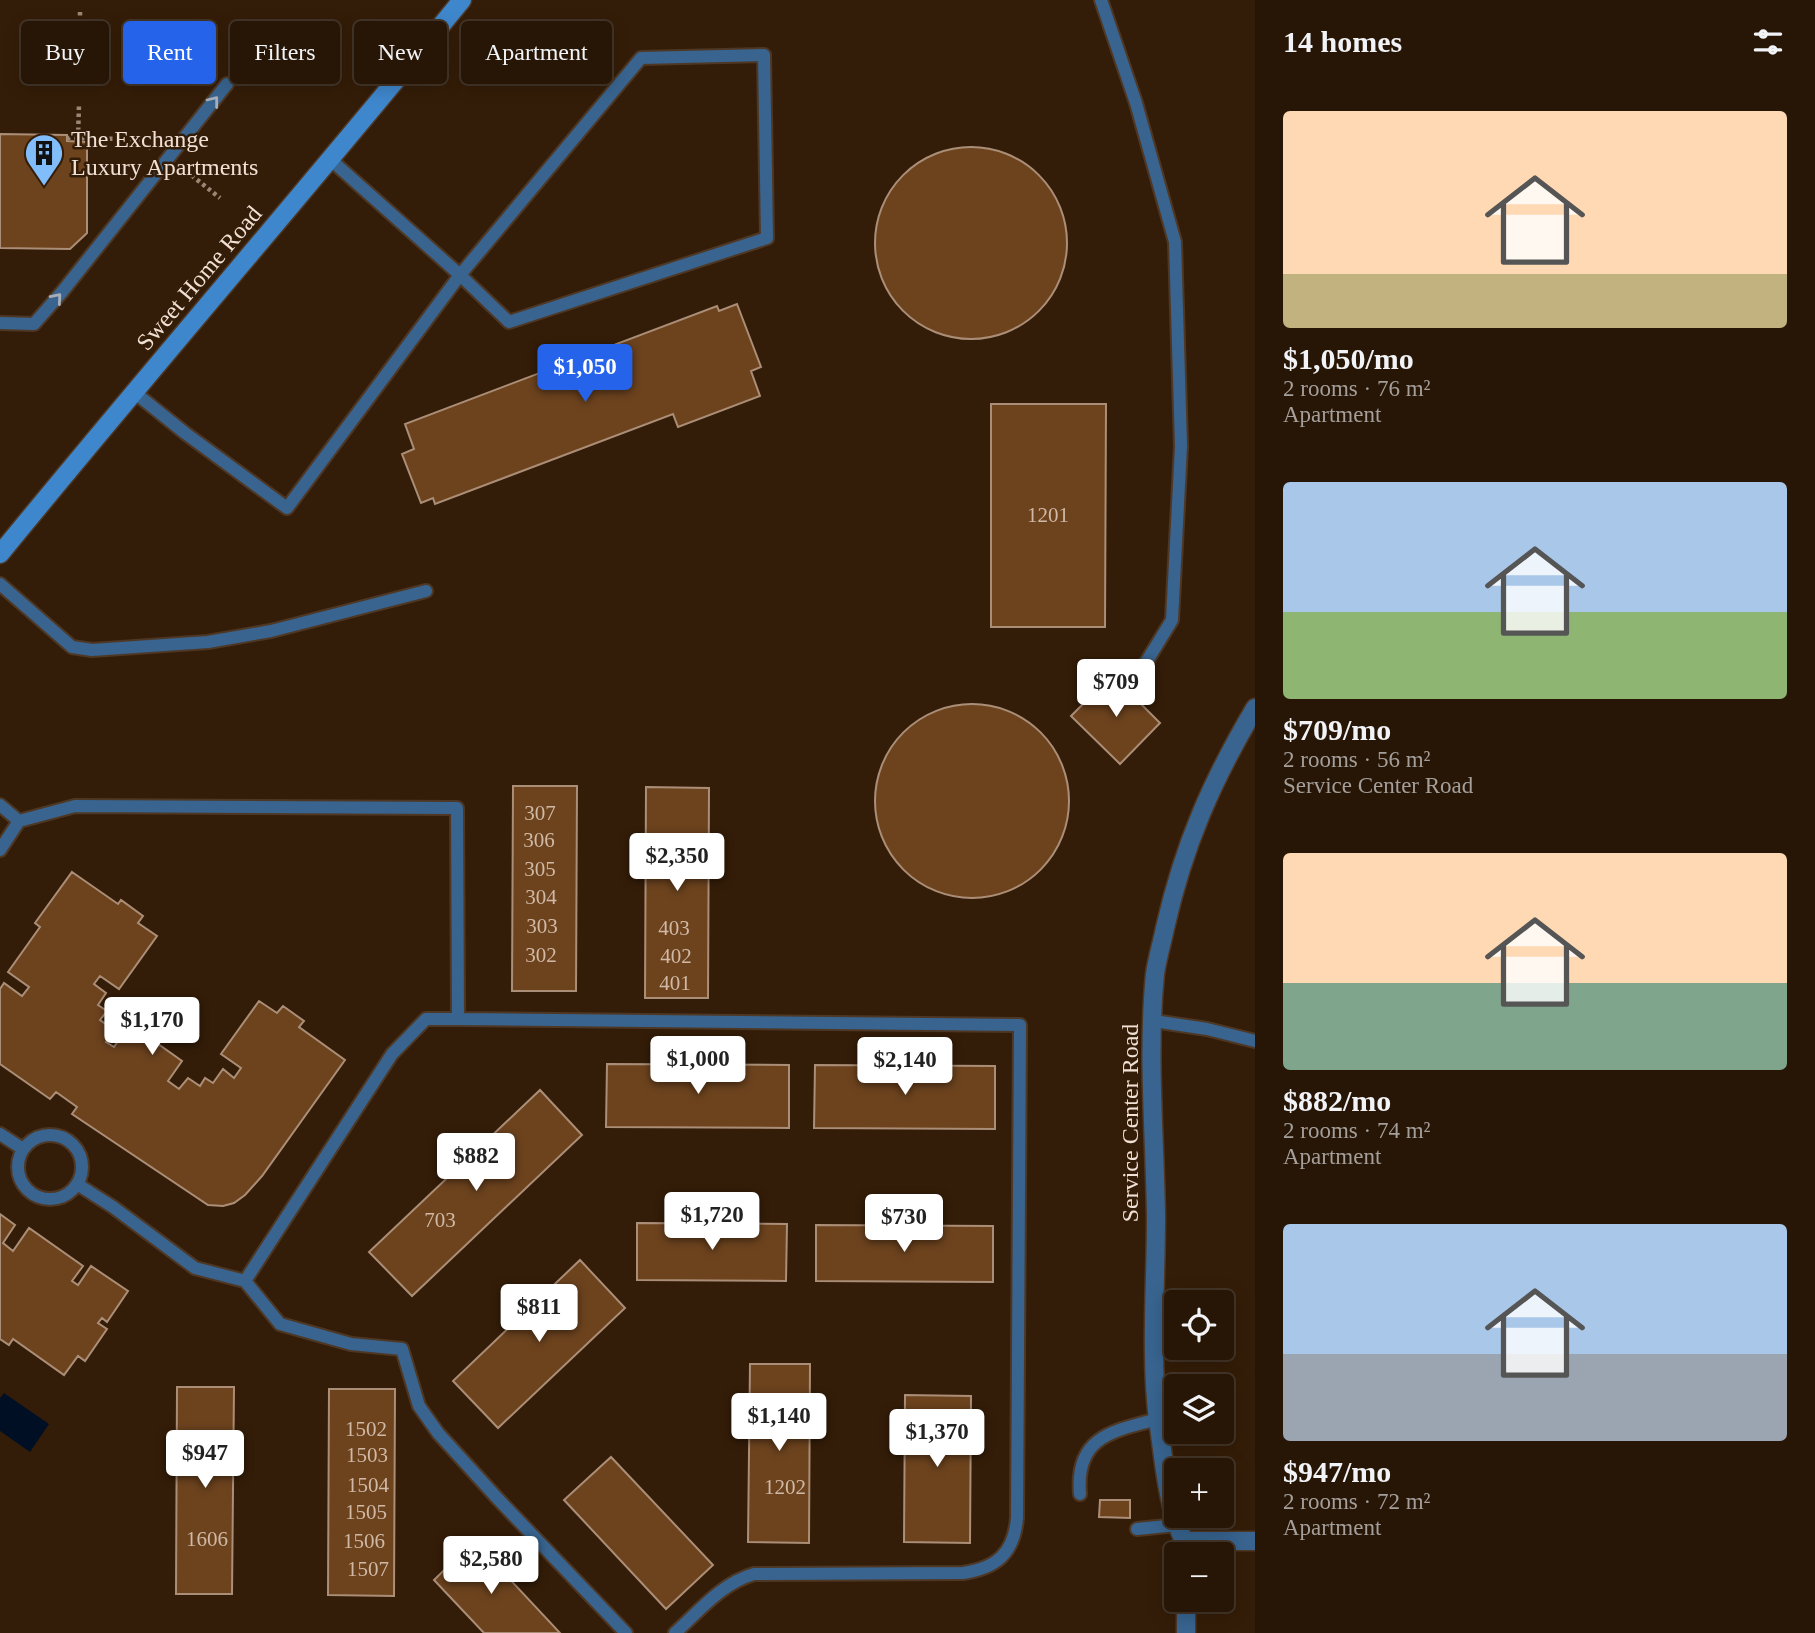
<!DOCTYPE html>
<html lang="en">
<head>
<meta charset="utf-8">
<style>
	body { margin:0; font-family:"Times New Roman",serif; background:#332314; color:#f1f3f6; height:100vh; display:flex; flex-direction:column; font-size:26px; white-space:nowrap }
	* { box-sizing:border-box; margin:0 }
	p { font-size:23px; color:#a49f9b }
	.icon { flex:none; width:38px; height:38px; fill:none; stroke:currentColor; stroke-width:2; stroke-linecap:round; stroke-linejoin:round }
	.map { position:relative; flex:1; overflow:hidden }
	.side { display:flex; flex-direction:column; background:#271606; width:560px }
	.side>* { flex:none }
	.top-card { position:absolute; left:21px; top:21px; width:665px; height:63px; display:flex; gap:14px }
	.fabs { position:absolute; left:1164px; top:1290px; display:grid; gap:14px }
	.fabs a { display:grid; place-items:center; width:70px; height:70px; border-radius:7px; background:#271606; box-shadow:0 4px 18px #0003,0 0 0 2px #433528; font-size:35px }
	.price { position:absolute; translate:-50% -60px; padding:0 16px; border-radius:7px; background:#fff; color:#222; font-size:23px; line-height:46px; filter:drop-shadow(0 2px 4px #0008) }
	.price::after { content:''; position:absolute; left:50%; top:42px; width:21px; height:16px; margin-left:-10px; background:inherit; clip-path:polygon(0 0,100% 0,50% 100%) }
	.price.active { background:#2563eb; color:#fff }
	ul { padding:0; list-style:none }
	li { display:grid; align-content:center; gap:14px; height:371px; padding:0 28px }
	li span { display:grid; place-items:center; height:217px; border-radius:7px; color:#555 }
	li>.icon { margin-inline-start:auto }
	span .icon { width:126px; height:126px; fill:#fffc; stroke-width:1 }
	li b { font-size:30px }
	h2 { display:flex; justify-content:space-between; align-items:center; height:84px; padding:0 28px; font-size:30px }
	.tag { padding:0 24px; border-radius:7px; background:#271606; box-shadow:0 4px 18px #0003,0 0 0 2px #433528; font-size:24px; line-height:63px }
	.tag.active { background:#2563eb; color:#fff }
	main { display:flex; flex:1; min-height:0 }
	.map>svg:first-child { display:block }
	.water { fill:#000f24 }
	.building { fill:#6d431e; stroke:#ab8e77; stroke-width:2 }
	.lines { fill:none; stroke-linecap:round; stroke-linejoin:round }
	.service-casing { stroke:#4e3825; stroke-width:16 }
	.minor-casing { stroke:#4e3825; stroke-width:21 }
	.secondary-casing { stroke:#4e3825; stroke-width:21 }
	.path { stroke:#9a8777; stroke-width:4.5; stroke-dasharray:3.5 3.5; stroke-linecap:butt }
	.service { stroke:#38648f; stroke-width:12 }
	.minor { stroke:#38648f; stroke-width:18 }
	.secondary { stroke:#3f87cd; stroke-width:18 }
	.oneway { stroke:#a7aeb8 }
	.labels { text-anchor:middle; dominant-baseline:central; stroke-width:5; stroke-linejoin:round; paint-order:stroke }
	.number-label { font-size:21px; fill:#d0b9a6 }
	.poi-label { font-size:24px; fill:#f1e0d4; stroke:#341d08; text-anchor:start }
	.street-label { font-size:24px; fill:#f1e0d4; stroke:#341d08 }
</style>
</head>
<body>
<main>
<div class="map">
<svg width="1255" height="1633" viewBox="0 0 1255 1633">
	<rect width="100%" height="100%" fill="#341d08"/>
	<path class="water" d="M4,1393L49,1424L30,1452L0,1431V1398Z"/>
	<path class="building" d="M0,134L67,135V141L87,142V233L70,249L0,248Z
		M875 243a96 96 0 1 1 192 0a96 96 0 1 1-192 0Z
		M737,304L761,367L751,371L760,396L678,427L673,414L435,504L433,498L421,503L402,454L414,449L405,424L717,306L719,311Z
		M991,404H1106L1105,627H991Z
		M1112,675L1160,723L1120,764L1071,716Z
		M875 801a97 97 0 1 1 194 0a97 97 0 1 1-194 0Z
		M513,786H577L576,991H512Z
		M646,787L709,788L708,998H645Z
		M72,872L118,904L121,900L143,916L138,923L157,936L119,989L100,976L94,984L106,993L98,1005L107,1011L100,1020L114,1030L106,1042L114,1047L130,1024L182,1061L168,1081L179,1089L188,1078L200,1086L205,1078L213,1083L223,1069L234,1078L241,1068L221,1054L259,1001L277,1013L283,1006L304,1021L299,1027L345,1060L262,1176L245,1195L234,1203L223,1206L208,1205L72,1114L77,1107L56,1092L50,1099L0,1064V989L4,983L22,996L29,987L8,972L40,927L35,923Z
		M607,1064L789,1065V1128L606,1127Z
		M815,1065L995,1066V1129L814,1128Z
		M540,1090L582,1135L412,1296L369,1252Z
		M0,1214L15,1225L3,1243L13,1251L29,1228L83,1266L72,1281L78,1285L91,1266L128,1291L107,1322L102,1318L98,1323L107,1329L85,1361L78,1356L64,1375L13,1339L9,1345L0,1339Z
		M637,1223L787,1224L786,1281L637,1280Z
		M816,1225L993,1226V1282L816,1281Z
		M580,1260L625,1308L498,1428L453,1381Z
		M750,1364H810L809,1543L748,1542Z
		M177,1387H234L232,1594H176Z
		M329,1389H395L394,1596L328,1595Z
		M905,1395L971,1396L970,1543L904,1542Z
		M611,1457L713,1565L666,1609L564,1500Z
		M1100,1500H1130V1518L1099,1517Z
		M474,1541L560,1633H484L434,1580Z"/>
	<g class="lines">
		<g class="service-casing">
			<path id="service" d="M1101,0L1136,103L1175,242L1181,446L1172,620L1128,692
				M0,323L34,324L62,292L227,84
				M134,392L185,433L287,508L460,275L509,322L767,238L764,55L641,58L460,275L331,160
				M0,584L72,647L92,650L208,642L271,631L426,591
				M0,805L19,821
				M0,850L19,821L75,806L457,808L458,1019L1020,1025L1017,1518C1014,1553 997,1568 963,1573L754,1574C722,1583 699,1611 675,1633
				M1154,1021L1207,1029L1255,1041
				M0,1134L23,1149
				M18 1167a32 32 0 1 1 64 0a32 32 0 1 1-64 0Z
				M77,1184L113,1207L195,1268L245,1281L280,1324L351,1344L402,1349L419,1406L438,1433L498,1499L626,1633
				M245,1281L392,1054L426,1019H458
				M1080,1494C1075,1437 1112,1431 1158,1419
				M1137,1529L1177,1525"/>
		</g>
		<g class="minor-casing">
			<path id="minor" d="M1186,1541H1255
				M1186,1554C1186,1541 1181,1536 1177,1524C1166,1492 1163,1453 1158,1420C1150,1353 1156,1285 1156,1218C1155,1138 1147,1054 1155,974C1157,959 1162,943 1165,928C1184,844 1212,781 1255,708
				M1186,1600V1633"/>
		</g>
		<g class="secondary-casing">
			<path id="secondary" d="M0,554C152,368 310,186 462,0"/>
		</g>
		<path class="path" d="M80,12V26
			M67 40a13 13 0 1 1 26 0a13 13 0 1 1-26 0Z
			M79,53V67
			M67,138L134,139L151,148
			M78,138L79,104
			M186,171L220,198"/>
		<use href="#service" class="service"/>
		<use href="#minor" class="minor"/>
		<use href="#secondary" class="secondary"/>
	</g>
	<defs><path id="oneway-chevron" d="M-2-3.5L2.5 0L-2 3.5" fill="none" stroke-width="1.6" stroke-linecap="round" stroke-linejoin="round" transform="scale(1.75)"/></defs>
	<g class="oneway">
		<use href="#oneway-chevron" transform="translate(214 101) rotate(-52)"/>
		<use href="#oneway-chevron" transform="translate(57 298) rotate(-49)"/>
	</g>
	<defs>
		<g id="building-pin" transform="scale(2.0125)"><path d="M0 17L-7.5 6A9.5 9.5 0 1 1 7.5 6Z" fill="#81bdfa" stroke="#341d08"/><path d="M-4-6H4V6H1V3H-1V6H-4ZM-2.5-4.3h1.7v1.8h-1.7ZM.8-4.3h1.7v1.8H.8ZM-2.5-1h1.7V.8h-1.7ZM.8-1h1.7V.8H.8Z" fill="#111"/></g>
	</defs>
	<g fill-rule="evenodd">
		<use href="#building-pin" x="44" y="153"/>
	</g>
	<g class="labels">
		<g class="number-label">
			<text x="1048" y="515">1201</text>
			<text x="540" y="813">307</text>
			<text x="539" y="840">306</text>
			<text x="540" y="869">305</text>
			<text x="541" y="897">304</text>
			<text x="542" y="926">303</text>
			<text x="674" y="928">403</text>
			<text x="541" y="955">302</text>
			<text x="676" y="956">402</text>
			<text x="675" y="983">401</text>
			<text x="440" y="1220">703</text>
			<text x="366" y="1429">1502</text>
			<text x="367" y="1455">1503</text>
			<text x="368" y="1485">1504</text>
			<text x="785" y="1487">1202</text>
			<text x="366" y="1512">1505</text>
			<text x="207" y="1539">1606</text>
			<text x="364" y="1541">1506</text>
			<text x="368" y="1569">1507</text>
		</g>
		<g class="poi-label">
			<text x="71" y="139">The Exchange<tspan x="71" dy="28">Luxury Apartments</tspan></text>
		</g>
		<g class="street-label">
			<text transform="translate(199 278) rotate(-50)">Sweet Home Road</text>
			<text transform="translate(1130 1123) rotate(-90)">Service Center Road</text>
		</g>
	</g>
</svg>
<div class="fabs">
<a><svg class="icon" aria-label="locate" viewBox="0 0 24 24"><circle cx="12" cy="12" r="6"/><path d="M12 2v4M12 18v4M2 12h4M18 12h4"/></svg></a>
<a><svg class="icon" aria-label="layers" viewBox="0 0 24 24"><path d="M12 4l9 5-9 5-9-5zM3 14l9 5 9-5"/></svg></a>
<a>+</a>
<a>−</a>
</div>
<b class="price active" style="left:585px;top:404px">$1,050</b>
<b class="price" style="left:1116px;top:719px">$709</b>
<b class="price" style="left:677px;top:893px">$2,350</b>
<b class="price" style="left:152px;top:1057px">$1,170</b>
<b class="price" style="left:698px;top:1096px">$1,000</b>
<b class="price" style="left:905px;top:1097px">$2,140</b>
<b class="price" style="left:476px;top:1193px">$882</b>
<b class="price" style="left:712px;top:1252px">$1,720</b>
<b class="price" style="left:904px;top:1254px">$730</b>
<b class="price" style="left:539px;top:1344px">$811</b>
<b class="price" style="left:779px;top:1453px">$1,140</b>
<b class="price" style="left:937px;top:1469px">$1,370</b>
<b class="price" style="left:205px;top:1490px">$947</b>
<b class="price" style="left:491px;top:1596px">$2,580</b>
<div class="top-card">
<a class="tag">Buy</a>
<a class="tag active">Rent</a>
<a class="tag">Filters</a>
<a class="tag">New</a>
<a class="tag">Apartment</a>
</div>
</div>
<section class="side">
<h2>14 homes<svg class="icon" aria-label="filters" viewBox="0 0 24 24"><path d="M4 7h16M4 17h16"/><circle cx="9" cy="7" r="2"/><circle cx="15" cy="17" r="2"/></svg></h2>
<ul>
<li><span style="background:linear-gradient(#ffd9b3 75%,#c2b280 0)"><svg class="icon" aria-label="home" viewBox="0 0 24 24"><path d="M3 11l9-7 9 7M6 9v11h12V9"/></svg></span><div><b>$1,050/mo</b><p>2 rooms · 76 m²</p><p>Apartment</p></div></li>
<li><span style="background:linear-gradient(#a9c7e8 60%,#8fb573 0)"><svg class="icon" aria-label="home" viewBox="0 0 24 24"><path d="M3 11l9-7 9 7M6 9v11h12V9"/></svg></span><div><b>$709/mo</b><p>2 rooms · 56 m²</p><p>Service Center Road</p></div></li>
<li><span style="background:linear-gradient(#ffd9b3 60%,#7fa58c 0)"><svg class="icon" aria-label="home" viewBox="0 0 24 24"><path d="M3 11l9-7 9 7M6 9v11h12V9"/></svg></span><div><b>$882/mo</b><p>2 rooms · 74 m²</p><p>Apartment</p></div></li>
<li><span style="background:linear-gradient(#a9c7e8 60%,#9aa5b1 0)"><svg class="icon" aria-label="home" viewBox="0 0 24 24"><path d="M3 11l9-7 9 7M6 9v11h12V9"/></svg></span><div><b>$947/mo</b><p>2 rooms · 72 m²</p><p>Apartment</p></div></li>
</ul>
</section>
</main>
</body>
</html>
